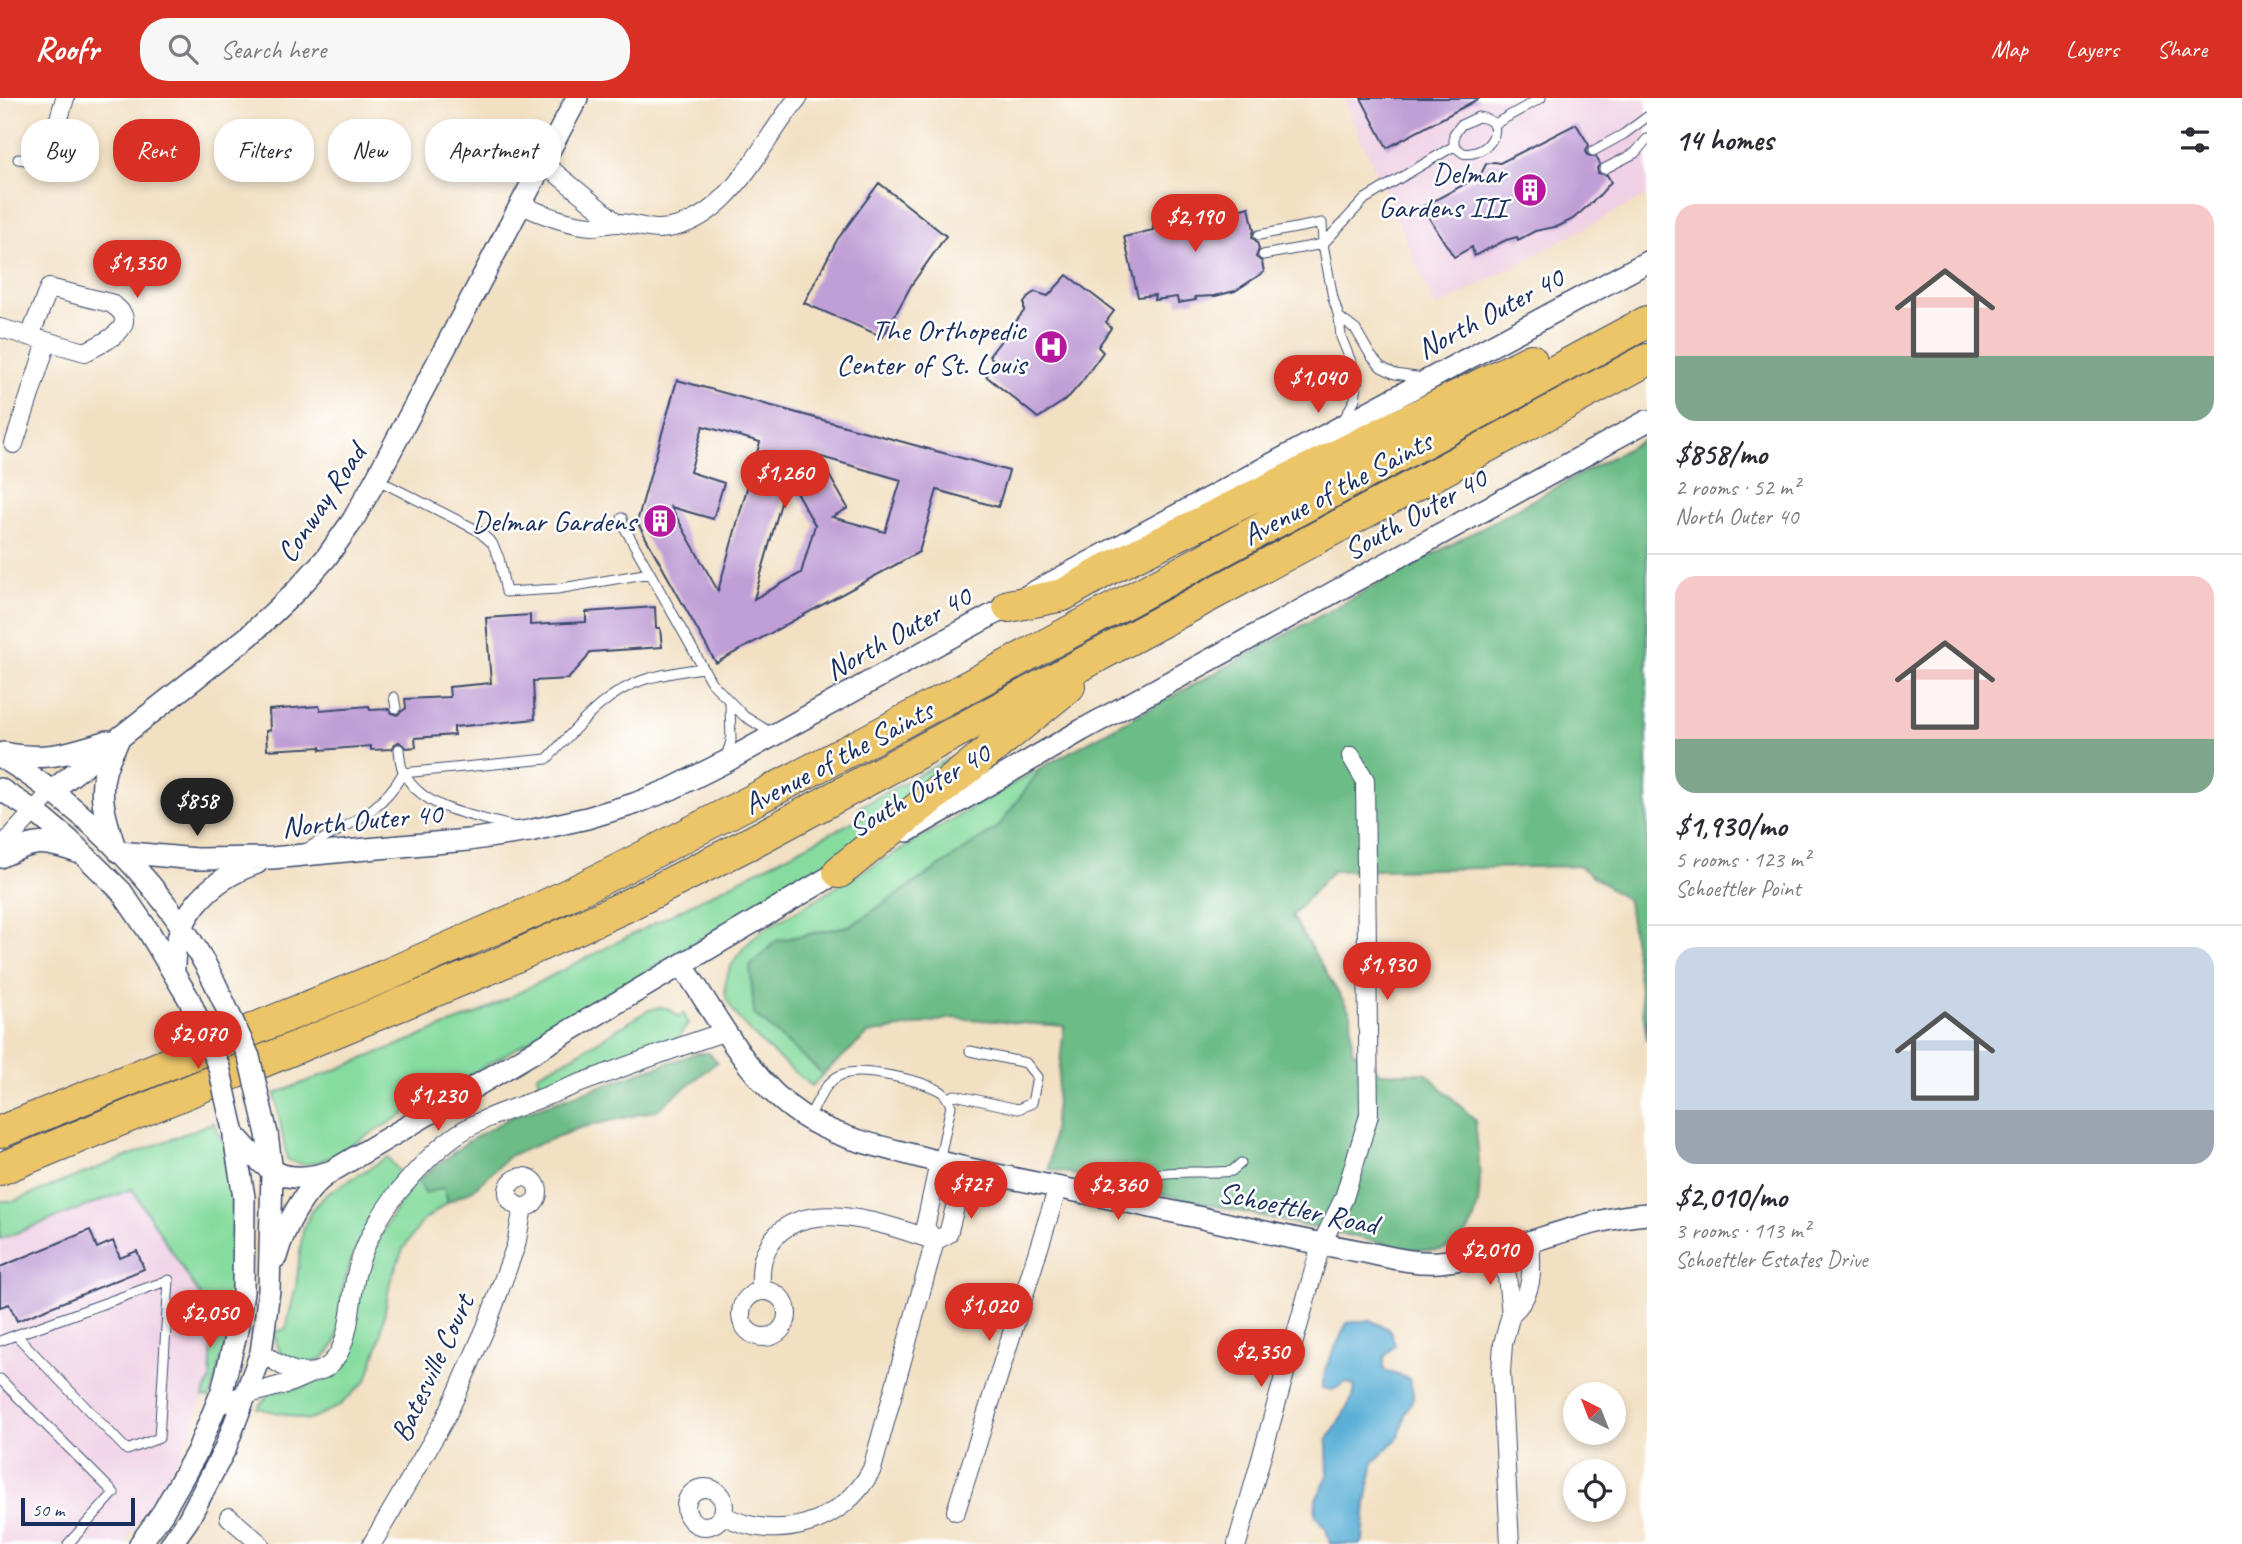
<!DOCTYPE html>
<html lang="en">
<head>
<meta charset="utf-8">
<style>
	body { margin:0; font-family:Caveat,sans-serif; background:#f7f7f7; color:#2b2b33; height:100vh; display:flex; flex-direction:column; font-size:26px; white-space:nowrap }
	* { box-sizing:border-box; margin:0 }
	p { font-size:23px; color:#7c7c81 }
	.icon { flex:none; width:38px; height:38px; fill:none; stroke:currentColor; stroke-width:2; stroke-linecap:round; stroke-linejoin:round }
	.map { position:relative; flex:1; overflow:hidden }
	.details { display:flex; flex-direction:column; background:#fff; width:595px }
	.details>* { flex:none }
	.guide { position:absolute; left:21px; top:21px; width:665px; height:63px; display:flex; gap:14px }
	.needle { width:46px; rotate:318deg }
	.fabs { position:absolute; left:1563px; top:1284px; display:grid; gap:14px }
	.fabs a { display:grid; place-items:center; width:63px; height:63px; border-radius:50%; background:#fff; box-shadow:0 4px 10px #0003; font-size:35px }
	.scale { position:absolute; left:21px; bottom:18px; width:114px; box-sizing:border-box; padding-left:7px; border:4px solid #1b2f5e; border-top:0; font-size:19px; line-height:24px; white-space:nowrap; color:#1b2f5e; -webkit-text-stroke:5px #fff; paint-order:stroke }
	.price { position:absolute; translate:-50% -60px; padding:0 16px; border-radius:24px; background:#d93025; color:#fff; font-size:23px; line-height:46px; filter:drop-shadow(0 2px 4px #0008) }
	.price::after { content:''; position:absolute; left:50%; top:42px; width:21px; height:16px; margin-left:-10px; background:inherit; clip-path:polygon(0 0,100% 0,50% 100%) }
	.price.on { background:#222; color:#fff }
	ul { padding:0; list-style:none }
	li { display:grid; align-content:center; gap:14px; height:371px; padding:0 28px }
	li+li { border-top:2px solid #e1e1e2 }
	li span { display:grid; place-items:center; height:217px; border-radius:21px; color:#555 }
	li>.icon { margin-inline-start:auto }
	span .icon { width:126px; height:126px; fill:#fffc; stroke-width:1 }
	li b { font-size:30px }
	h2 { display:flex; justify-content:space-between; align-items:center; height:84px; padding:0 28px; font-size:30px }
	.tag { padding:0 24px; border-radius:28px; background:#fff; box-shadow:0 4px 10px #0003; font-size:24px; line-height:63px }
	.tag.on { background:#d93025; color:#fff }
	header { display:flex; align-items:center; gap:42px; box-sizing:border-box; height:98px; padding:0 35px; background:#d93025; color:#fff }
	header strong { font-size:33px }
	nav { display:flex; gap:38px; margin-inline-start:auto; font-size:24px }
	.search { width:490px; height:63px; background:#f7f7f7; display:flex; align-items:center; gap:18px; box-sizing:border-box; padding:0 24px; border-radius:28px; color:#7c7c81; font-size:26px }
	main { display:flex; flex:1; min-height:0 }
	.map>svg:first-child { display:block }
	.built { fill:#f0d0e4 }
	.green { fill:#86dc9f; stroke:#50867e; stroke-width:2 }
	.forest { fill:#6cbc86; stroke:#447672; stroke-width:2 }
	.water { fill:#5bb0d7; stroke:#3b709a; stroke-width:2 }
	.building { fill:#c09ed6; fill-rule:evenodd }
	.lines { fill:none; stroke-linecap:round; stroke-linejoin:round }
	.service-casing { stroke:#3b4a6d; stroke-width:11 }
	.minor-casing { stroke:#3b4a6d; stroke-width:20 }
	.tertiary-casing { stroke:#3b4a6d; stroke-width:24 }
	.motorway-casing { stroke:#3b4a6d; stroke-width:34 }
	.service { stroke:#fff; stroke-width:9 }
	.minor { stroke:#fff; stroke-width:18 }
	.tertiary { stroke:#fff; stroke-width:21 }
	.motorway { stroke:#edc569; stroke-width:32 }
	.tertiary-bridge-casing { stroke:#3b4a6d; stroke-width:24; stroke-linecap:butt }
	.tertiary-bridge { stroke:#fff; stroke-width:21 }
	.labels { text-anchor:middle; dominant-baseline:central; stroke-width:5; stroke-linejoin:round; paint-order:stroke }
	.poi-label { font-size:30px; fill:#1b2f5e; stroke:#fff; text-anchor:end }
	.street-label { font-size:30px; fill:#1b2f5e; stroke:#fff }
</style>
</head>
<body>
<header>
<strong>Roofr</strong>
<div class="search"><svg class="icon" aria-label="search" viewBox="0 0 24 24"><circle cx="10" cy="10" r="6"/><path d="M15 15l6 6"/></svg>Search here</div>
<nav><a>Map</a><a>Layers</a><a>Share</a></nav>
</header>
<main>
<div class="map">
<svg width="1647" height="1446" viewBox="0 0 1647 1446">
	<rect width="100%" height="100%" fill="#fff"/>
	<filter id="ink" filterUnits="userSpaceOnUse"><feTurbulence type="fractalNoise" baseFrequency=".0143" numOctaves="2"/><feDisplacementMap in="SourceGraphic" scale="14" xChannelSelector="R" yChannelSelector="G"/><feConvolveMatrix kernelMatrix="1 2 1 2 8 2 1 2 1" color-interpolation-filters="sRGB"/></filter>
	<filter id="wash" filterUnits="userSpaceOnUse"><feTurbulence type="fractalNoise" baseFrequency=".00686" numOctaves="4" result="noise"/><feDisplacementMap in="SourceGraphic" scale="28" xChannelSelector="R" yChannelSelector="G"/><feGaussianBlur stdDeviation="1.57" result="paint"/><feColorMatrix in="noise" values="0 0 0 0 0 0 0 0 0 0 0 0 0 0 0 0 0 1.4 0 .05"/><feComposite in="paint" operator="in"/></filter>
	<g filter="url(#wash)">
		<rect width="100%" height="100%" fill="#f2e0c3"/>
		<path class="built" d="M1343,0H1647V97L1436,210Z
			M132,1091L213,1218L210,1282L183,1351L160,1394L124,1446H0V1141Z"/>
		<path class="green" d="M950,660L957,668L853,747L795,786L331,1059C317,1065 301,1070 287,1061L275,996L481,914L862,719L859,709Z
			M1042,669L999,729L852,827L776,843L754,916L823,976L812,988C791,972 726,919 725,893C725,868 743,849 760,834Z
			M661,909L669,911L679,919L684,915L688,926L678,940L540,990L537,976L568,961L649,912Z
			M214,1024L221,1042H228L235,1168L231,1228L210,1300L203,1299L210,1282L213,1218L132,1091L0,1141V1103H14Z
			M388,1059L401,1076C375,1111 351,1149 343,1193C339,1211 343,1236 331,1252C325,1261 313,1264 303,1268C284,1262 277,1254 274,1234L286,1231L296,1188L303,1131L312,1111L327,1096Z
			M418,1082L444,1089L448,1104L423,1123L403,1151L390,1184L380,1241L367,1282L338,1309L308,1322L258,1310L270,1295C300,1290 317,1288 341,1267C359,1199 369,1137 418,1082Z"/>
		<path class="forest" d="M1647,340V942L1628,803L1579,768L1332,773L1292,818L1351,916L1352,952L1381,975H1426L1475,1022C1478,1060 1494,1139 1441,1152C1432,1154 1418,1151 1409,1151L1049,1071L1064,928L953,920L868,936L823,976L754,916L750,868L776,843L852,827L998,729L1042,669Z
			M697,955H709L717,964L657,1012L579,1030L509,1058L473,1092L448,1104L444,1090L425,1095L418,1082L467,1044L511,1019Z"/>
		<path class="water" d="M1370,1222L1390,1232L1395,1247L1384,1259V1272L1409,1281L1414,1298L1405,1316L1399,1339L1374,1364L1366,1404L1363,1443L1361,1446H1330L1326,1431L1315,1417L1316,1402L1328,1377L1327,1343L1353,1299L1355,1288L1346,1284L1333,1292L1322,1290L1326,1269L1347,1225Z"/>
		<g id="blocks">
			<path class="building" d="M1361,0H1480L1387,50Z
				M1576,26L1589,47L1586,52L1587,57L1596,59L1600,66L1597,70L1598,75L1607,77L1611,84L1598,99L1573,121L1559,128L1535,133L1518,142L1517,139L1506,142L1474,158L1472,149L1454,159L1422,109L1480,78L1486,66L1494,64L1500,65Z
				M879,85L946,138L912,186L883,239L804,205L837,142Z
				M1230,104L1233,113L1249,109L1254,132L1252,139L1257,144L1259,151L1256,159L1262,164L1264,174L1235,193L1215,198L1195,199L1196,202L1178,205L1177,199L1154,202L1155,197L1138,199L1124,139L1153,132L1154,120L1161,114H1171L1174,117Z
				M1067,177L1114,213L1106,224L1111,230L1098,249L1103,254L1081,285L1067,301L1038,320L986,278L997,264L989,258L1024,213V205L1030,197L1035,194L1048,198Z
				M677,282L1009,373L998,409L937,392L919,454L716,565L637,424ZM703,328L760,344L718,493L671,409L713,421L724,385L690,374ZM818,358L901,382L885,434L832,419L848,410ZM788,380L815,427L801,475L754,501Z
				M655,509L656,530H660L662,549L590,554L587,560L568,581L533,583L535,621L454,629V637L415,640L416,649L406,650L399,644L394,646L392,651L371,652V648L321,652V649L267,652L266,633L270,632L269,612L319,608L320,612L369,608L370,612L389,611L391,615L397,617L406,610L405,601L450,599L449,589L491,585L486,520L530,517V527L586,524V514Z
				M90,1132L97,1150L113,1143L120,1160L137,1153L144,1171L17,1223L9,1206L0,1209V1169Z"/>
		</g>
	</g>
	<g filter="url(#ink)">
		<use href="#blocks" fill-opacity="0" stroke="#3b4a6d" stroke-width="2"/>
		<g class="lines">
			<g class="service-casing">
				<path id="service" d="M1478,19C1511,22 1489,60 1463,55L1454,48V36L1461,27Z
					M1493,27L1541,0
					M1593,53L1624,36L1647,19
					M18,61L46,65
					M1604,71L1635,55L1647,41
					M1259,137L1322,125L1323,146
					M1323,146L1365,101L1454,48
					M1263,157L1323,146L1333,200L1339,219L1341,239L1358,281L1355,301L1343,323
					M1339,219L1356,232L1371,258L1381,269L1395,276L1423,280
					M376,381L477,432L492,445L499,460L506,494L557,491L650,475L623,427L622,420
					M650,475L711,584L744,618L773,636
					M394,599L396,610
					M399,651C400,659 400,670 405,677C426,714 479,718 515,729
					M726,659L731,643L730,605
					M403,675L547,661C576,631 602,596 643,582C662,576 682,573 702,570
					M307,750C345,728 381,715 403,675
					M948,1000L955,997L1018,1011L1032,1005L1037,979L1026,965L970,953
					M808,1020C817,1006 825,983 841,977C861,968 924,983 942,994C947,998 949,1003 951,1008L939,1063
					M1120,1101C1143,1063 1195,1078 1232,1073L1241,1065
					M0,1243L16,1237L169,1182L159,1340L127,1352L16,1237
					M0,1281L114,1395L68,1446"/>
			</g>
			<g class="minor-casing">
				<path id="minor" d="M542,64L617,125
					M45,69L65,0
					M520,106C543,117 566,126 591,128C600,128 609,125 618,125C632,125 645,131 660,131C729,127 759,46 798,0
					M0,230L85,254C104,245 146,226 110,205L49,190L30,238
					M14,346L47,244
					M0,751L53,692
					M508 1094a15 15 0 1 1 30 0a15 15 0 1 1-30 0Z
					M935,1143L925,1129L939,1065
					M1493,1153L1507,1178L1511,1216L1503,1246L1501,1274L1510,1446
					M761,1193C761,1183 760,1171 763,1161C786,1089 886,1126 935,1143
					M741 1216a23 23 0 1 1 46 0a23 23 0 1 1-46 0Z
					M1511,1216C1535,1195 1532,1172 1530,1142
					M261,1255C271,1260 283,1270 294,1273C352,1287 348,1212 356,1177C363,1147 380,1116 399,1093C415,1074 432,1055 452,1040C480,1019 517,1010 549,997C607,975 665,953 724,934
					M215,1310L228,1302L289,1285L312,1275
					M686 1409a19 19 0 1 1 38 0a19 19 0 1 1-38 0Z
					M956,1413L1058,1089
					M723,1417C776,1446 844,1426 872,1371L935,1143L948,1136L965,1071
					M229,1419L260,1446
					M372,1446L445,1321L458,1293L486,1229L516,1147L523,1109
					M1237,1446L1321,1147L1344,1100L1369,1017L1365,682L1351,658"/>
			</g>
			<g class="tertiary-casing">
				<path id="tertiary" d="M3,655C44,664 70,655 108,643
					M0,658C88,712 169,792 215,885
					M0,691L34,713L68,741L121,793L149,834L189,901
					M53,692L249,538L297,492L326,460L353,422L376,381L577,0
					M908,733L1082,632L1647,323
					M114,747C101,706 95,684 117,645
					M119,754L196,761L272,760L356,752L468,742L529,733L587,720L634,706L671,691L725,664L938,546L1647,164
					M0,759C36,743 40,741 77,754
					M682,867C718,919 747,981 801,1017C832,1037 865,1045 901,1054C945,1066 990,1076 1036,1085C1088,1095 1141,1107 1193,1118C1250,1131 1307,1144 1365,1154C1389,1159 1415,1166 1439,1164C1510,1158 1576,1121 1647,1116
					M174,874C172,820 208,782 257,765
					M234,1036C265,1072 283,1090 332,1073L850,767
					M276,1159C284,1130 303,1092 329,1075
					M140,1446L163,1414L197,1354L222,1293L237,1232L243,1194L244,1099L234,1039
					M171,1446L188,1422L225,1351L261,1255L269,1192L272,1074L267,1036"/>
			</g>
			<g class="motorway-casing">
				<path id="motorway" d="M1009,508L1063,497L1110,470L1531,262
					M839,774L1069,588
					M0,1034L385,878L541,810L615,774L867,643L1647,224
					M0,1071L492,869L624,809L750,745L1647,262"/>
			</g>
			<use href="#service" class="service"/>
			<use href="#minor" class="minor"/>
			<use href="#tertiary" class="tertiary"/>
			<use href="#motorway" class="motorway"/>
			<g class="tertiary-bridge-casing">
				<path id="tertiary-bridge" d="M215,885L249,959L267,1036
					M189,901L219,969L234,1036"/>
			</g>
			<use href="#tertiary-bridge" class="tertiary-bridge"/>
		</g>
	</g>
	<defs>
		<g id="building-disc" transform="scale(1.75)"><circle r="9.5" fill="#b5179e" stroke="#fff"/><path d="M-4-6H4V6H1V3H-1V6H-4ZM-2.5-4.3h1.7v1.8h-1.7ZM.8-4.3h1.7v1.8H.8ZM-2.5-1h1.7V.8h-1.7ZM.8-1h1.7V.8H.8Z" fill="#fff"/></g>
		<g id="hospital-disc" transform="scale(1.75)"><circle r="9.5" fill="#b5179e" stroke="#fff"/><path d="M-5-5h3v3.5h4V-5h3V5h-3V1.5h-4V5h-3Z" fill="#fff"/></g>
	</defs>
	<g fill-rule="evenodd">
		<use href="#building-disc" x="1530" y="92"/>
		<use href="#hospital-disc" x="1051" y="249"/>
		<use href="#building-disc" x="660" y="423"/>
	</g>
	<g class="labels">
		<g class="poi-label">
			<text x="1506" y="75">Delmar<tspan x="1506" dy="34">Gardens III</tspan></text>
			<text x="1026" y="232">The Orthopedic<tspan x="1026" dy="34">Center of St. Louis</tspan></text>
			<text x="636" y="423">Delmar Gardens</text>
		</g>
		<g class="street-label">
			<text transform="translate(1490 215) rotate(-28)">North Outer 40</text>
			<text transform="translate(1337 390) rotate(-28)">Avenue of the Saints</text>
			<text transform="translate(321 405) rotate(-56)">Conway Road</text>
			<text transform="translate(1415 416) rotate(-29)">South Outer 40</text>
			<text transform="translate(898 535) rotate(-29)">North Outer 40</text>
			<text transform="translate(838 659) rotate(-28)">Avenue of the Saints</text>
			<text transform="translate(919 692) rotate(-30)">South Outer 40</text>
			<text transform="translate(362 722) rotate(-5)">North Outer 40</text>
			<text transform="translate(1298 1110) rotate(12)">Schoettler Road</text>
			<text transform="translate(432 1270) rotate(-65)">Batesville Court</text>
		</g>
	</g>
</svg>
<div class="fabs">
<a><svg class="needle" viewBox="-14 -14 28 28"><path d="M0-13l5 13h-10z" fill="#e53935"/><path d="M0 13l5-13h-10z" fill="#7c7c81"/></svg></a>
<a><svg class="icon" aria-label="locate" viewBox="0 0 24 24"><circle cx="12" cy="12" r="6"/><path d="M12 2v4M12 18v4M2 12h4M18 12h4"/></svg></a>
</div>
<div class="scale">50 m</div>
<b class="price" style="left:1195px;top:156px">$2,190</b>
<b class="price" style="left:137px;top:202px">$1,350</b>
<b class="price" style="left:1318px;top:317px">$1,040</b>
<b class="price" style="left:785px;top:412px">$1,260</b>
<b class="price on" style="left:197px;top:740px">$858</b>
<b class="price" style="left:1387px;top:904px">$1,930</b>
<b class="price" style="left:198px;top:973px">$2,070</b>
<b class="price" style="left:438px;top:1035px">$1,230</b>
<b class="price" style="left:971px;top:1123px">$727</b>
<b class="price" style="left:1118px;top:1124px">$2,360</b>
<b class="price" style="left:1490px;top:1189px">$2,010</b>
<b class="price" style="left:989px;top:1245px">$1,020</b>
<b class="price" style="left:210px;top:1252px">$2,050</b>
<b class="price" style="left:1261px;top:1291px">$2,350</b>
<div class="guide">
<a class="tag">Buy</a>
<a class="tag on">Rent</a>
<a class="tag">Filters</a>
<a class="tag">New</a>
<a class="tag">Apartment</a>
</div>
</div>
<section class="details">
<h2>14 homes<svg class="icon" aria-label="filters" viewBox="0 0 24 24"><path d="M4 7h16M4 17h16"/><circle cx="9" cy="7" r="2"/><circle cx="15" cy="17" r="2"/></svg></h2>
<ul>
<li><span style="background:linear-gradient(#f6c9c9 70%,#7fa58c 0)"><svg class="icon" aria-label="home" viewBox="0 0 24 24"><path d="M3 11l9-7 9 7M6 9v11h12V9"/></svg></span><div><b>$858/mo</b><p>2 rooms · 52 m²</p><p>North Outer 40</p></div></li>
<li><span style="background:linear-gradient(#f6c9c9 75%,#7fa58c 0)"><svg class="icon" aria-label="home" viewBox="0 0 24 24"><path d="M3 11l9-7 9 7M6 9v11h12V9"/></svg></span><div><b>$1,930/mo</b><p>5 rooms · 123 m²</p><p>Schoettler Point</p></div></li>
<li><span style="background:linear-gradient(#c9d6e8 75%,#9aa5b1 0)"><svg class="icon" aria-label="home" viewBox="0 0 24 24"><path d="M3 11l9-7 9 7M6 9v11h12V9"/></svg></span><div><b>$2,010/mo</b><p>3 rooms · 113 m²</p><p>Schoettler Estates Drive</p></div></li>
</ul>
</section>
</main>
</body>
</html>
